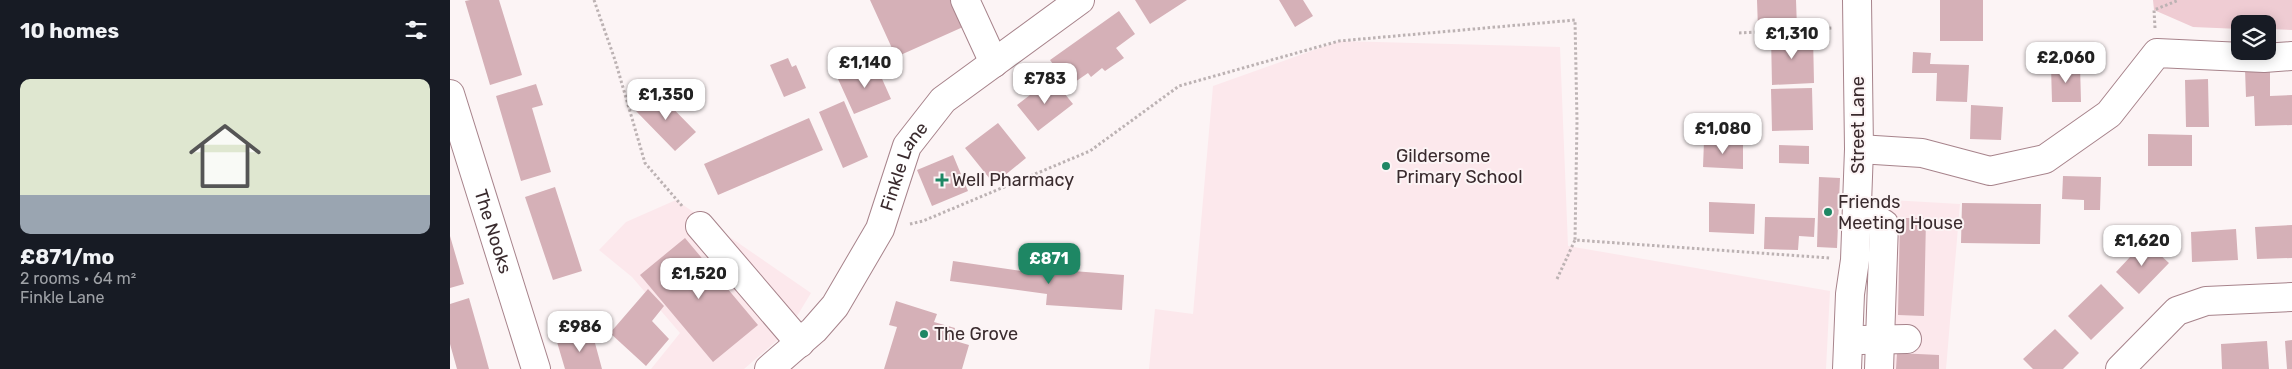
<!DOCTYPE html>
<html lang="en">
<head>
<meta charset="utf-8">
<style>
	body { margin:0; font-family:Rubik,sans-serif; background:#20242c; color:#f1f3f6; height:100vh; display:flex; flex-direction:column; font-size:19px; white-space:nowrap }
	* { box-sizing:border-box; margin:0 }
	p { font-size:16px; color:#9ea1a6 }
	.icon { flex:none; width:28px; height:28px; fill:none; stroke:currentColor; stroke-width:2; stroke-linecap:round; stroke-linejoin:round }
	.map { position:relative; flex:1; overflow:hidden }
	.panel { display:flex; flex-direction:column; background:#171b24; width:450px }
	.panel>* { flex:none }
	.controls { position:absolute; left:1781px; top:15px; display:grid; gap:10px }
	.controls a { display:grid; place-items:center; width:45px; height:45px; border-radius:10px; background:#171b24; box-shadow:0 2px 12px #0003; font-size:25px }
	.price { position:absolute; translate:-50% -42px; padding:0 11px; border-radius:10px; background:#fff; color:#222; font-size:16px; line-height:32px; filter:drop-shadow(0 1px 2px #0008) }
	.price::after { content:''; position:absolute; left:50%; top:30px; width:15px; height:11px; margin-left:-8px; background:inherit; clip-path:polygon(0 0,100% 0,50% 100%) }
	.price.selected { background:#1e8764; color:#fff }
	ul { padding:0; list-style:none }
	li { display:grid; align-content:center; gap:10px; height:265px; padding:0 20px }
	li+li { border-top:1px solid #363941 }
	li span { display:grid; place-items:center; height:155px; border-radius:10px; color:#555 }
	li>.icon { margin-inline-start:auto }
	span .icon { width:90px; height:90px; fill:#fffc; stroke-width:1 }
	li b { font-size:21px }
	h2 { display:flex; justify-content:space-between; align-items:center; height:60px; padding:0 20px; font-size:21px }
	main { display:flex; flex:1; min-height:0 }
	.map>svg:first-child { display:block }
	.built { fill:#fce8ec }
	.green { fill:#efccd3 }
	.building { fill:#d5b0b7 }
	.lines { fill:none; stroke-linecap:round; stroke-linejoin:round }
	.minor-casing { stroke:#a7838b; stroke-width:30 }
	.path { stroke:#bcb2b3; stroke-width:3; stroke-dasharray:2.5 2.5; stroke-linecap:butt }
	.minor { stroke:#fff; stroke-width:28 }
	.poi-dot { fill:#1e8764; stroke:#fcf4f5; stroke-width:2 }
	.labels { text-anchor:middle; dominant-baseline:central; stroke-width:4; stroke-linejoin:round; paint-order:stroke }
	.street-label { font-size:18px; fill:#3a2b2e; stroke:#fcf4f5 }
	.poi-label { font-size:18px; fill:#3a2b2e; stroke:#fcf4f5; text-anchor:start }
</style>
</head>
<body>
<main>
<section class="panel">
<h2>10 homes<svg class="icon" aria-label="filters" viewBox="0 0 24 24"><path d="M4 7h16M4 17h16"/><circle cx="9" cy="7" r="2"/><circle cx="15" cy="17" r="2"/></svg></h2>
<ul>
<li><span style="background:linear-gradient(#dfe7d0 75%,#9aa5b1 0)"><svg class="icon" aria-label="home" viewBox="0 0 24 24"><path d="M3 11l9-7 9 7M6 9v11h12V9"/></svg></span><div><b>£871/mo</b><p>2 rooms · 64 m²</p><p>Finkle Lane</p></div></li>
</ul>
</section>
<div class="map">
<svg width="1842" height="369" viewBox="0 0 1842 369">
	<rect width="100%" height="100%" fill="#fcf4f5"/>
	<path class="built" d="M889,41L1110,47L1118,246L1380,291L1376,369H699L705,309L743,314L763,86Z
		M1423,199L1510,204L1496,369H1419Z
		M226,200L361,293L338,331L294,369H201L230,333L182,277L149,250L176,222Z"/>
	<path class="green" d="M1703,0H1842V30L1818,29V24H1790V29L1743,27L1704,10Z"/>
	<path class="building" d="M20,0H49L72,75L40,85L15,1Z
		M420,0H501L513,27L446,57Z
		M685,0H737L700,24Z
		M829,0H853L863,16L845,27Z
		M1307,0H1346L1347,28L1308,29Z
		M1490,0H1533V41H1490Z
		M669,11L685,34L666,48L674,58L655,71L652,68L641,77L638,73L625,82L619,74L613,78L600,60Z
		M1363,35L1364,83L1322,85L1321,36Z
		M1463,52L1481,53L1480,64L1519,65L1517,102L1486,101L1487,73H1462Z
		M338,58L342,67L346,65L356,88L334,97L320,65Z
		M425,63L441,99L404,114L388,79Z
		M1630,65L1631,102H1602L1601,66Z
		M1795,69H1820V96L1842,95V125L1805,126L1804,96L1796,97Z
		M602,78L623,104L588,131L567,105Z
		M1758,79L1759,127H1736L1735,80Z
		M86,84L93,105L82,108L101,172L71,181L46,96Z
		M1362,88L1363,130L1322,131L1321,89Z
		M206,91L246,132L225,151L186,111Z
		M394,101L418,157L393,168L369,112Z
		M1521,105L1553,107L1551,140L1520,139Z
		M359,118L373,150L268,195L254,164Z
		M548,123L576,158L544,184L515,148Z
		M1698,134L1742,135V166H1698Z
		M1254,141L1293,142V169L1253,167Z
		M1329,145L1359,146V164L1329,163Z
		M503,155L518,191L482,206L467,170Z
		M1613,176L1651,177L1650,210H1634V200L1612,199Z
		M1369,177L1390,178L1387,248L1367,247Z
		M105,187L132,271L103,280L75,197Z
		M1259,202L1305,204L1304,234L1259,232Z
		M1512,203L1591,204L1590,244L1511,243Z
		M1315,217L1365,218L1364,237L1349,236L1348,250L1314,249Z
		M1450,218H1476L1474,316L1448,315Z
		M1842,225V258L1807,259L1805,227Z
		M1786,229L1788,260L1742,262L1741,232Z
		M0,236L14,284L0,288Z
		M235,238L308,325L263,362L190,275Z
		M1695,241L1719,263L1689,294L1666,272Z
		M503,261L585,273V268L674,275L672,310L596,305L597,294L500,281Z
		M1651,284L1674,308L1641,340L1618,316Z
		M198,289L214,306L202,321L219,339L196,366L160,333Z
		M19,298L31,340L39,369H7L0,344V304Z
		M446,301L487,314L484,322L505,328L502,340L519,345L512,369H434L447,327L439,325Z
		M1605,329L1629,353L1613,369H1583L1573,359Z
		M142,332L152,369H115L107,342Z
		M1842,340V369H1837L1835,341Z
		M1817,341L1819,369H1772L1771,344Z
		M1447,353L1489,355V369H1446Z"/>
	<g class="lines">
		<g class="minor-casing">
			<g id="minor">
				<path d="M515,0L544,63"/>
				<path id="s1" d="M0,94L86,369"/>
				<path d="M1409,149L1472,153L1540,171L1595,159L1659,114L1707,53L1814,58L1842,56"/>
				<path d="M1407,207L1434,224L1429,369"/>
				<path d="M250,226L350,343"/>
				<path d="M1411,340L1457,339"/>
				<path id="s2" d="M319,369L364,330L385,306L430,229L457,146L493,100L630,0"/>
				<path d="M1397,369L1400,294L1405,260L1409,149L1407,0"/>
				<path d="M1670,369L1727,311L1756,301L1842,297"/>
			</g>
		</g>
		<path class="path" d="M144,0L165,60L195,163L233,207
			M1705,28L1704,10L1729,0
			M1289,33L1382,28
			M460,224L473,221L640,151L729,86L889,41L1125,20L1127,121L1125,240L1380,258
			M1107,279L1125,240"/>
		<use href="#minor" class="minor"/>
	</g>
	<g class="poi-dot">
		<circle cx="936" cy="166" r="5"/>
		<path d="M489.5 172.5h5v5h5v5h-5v5h-5v-5h-5v-5h5z"/>
		<circle cx="1378" cy="212" r="5"/>
		<circle cx="474" cy="334" r="5"/>
	</g>
	<g class="labels">
		<g class="street-label">
			<text transform="translate(1408 125) rotate(-90)">Street Lane</text>
			<text stroke="none"><textPath href="#s2" startOffset="248">Finkle Lane</textPath></text>
			<text stroke="none"><textPath href="#s1" startOffset="144">The Nooks</textPath></text>
		</g>
		<g class="poi-label">
			<text x="946" y="156">Gildersome<tspan x="946" dy="21">Primary School</tspan></text>
			<text x="502" y="180">Well Pharmacy</text>
			<text x="1388" y="202">Friends<tspan x="1388" dy="21">Meeting House</tspan></text>
			<text x="484" y="334">The Grove</text>
		</g>
	</g>
</svg>
<div class="controls">
<a><svg class="icon" aria-label="layers" viewBox="0 0 24 24"><path d="M12 4l9 5-9 5-9-5zM3 14l9 5 9-5"/></svg></a>
</div>
<b class="price" style="left:1342px;top:60px">£1,310</b>
<b class="price" style="left:1616px;top:84px">£2,060</b>
<b class="price" style="left:415px;top:89px">£1,140</b>
<b class="price" style="left:595px;top:105px">£783</b>
<b class="price" style="left:216px;top:121px">£1,350</b>
<b class="price" style="left:1273px;top:155px">£1,080</b>
<b class="price" style="left:1692px;top:267px">£1,620</b>
<b class="price selected" style="left:599px;top:285px">£871</b>
<b class="price" style="left:249px;top:300px">£1,520</b>
<b class="price" style="left:130px;top:353px">£986</b>
</div>
</main>
</body>
</html>
